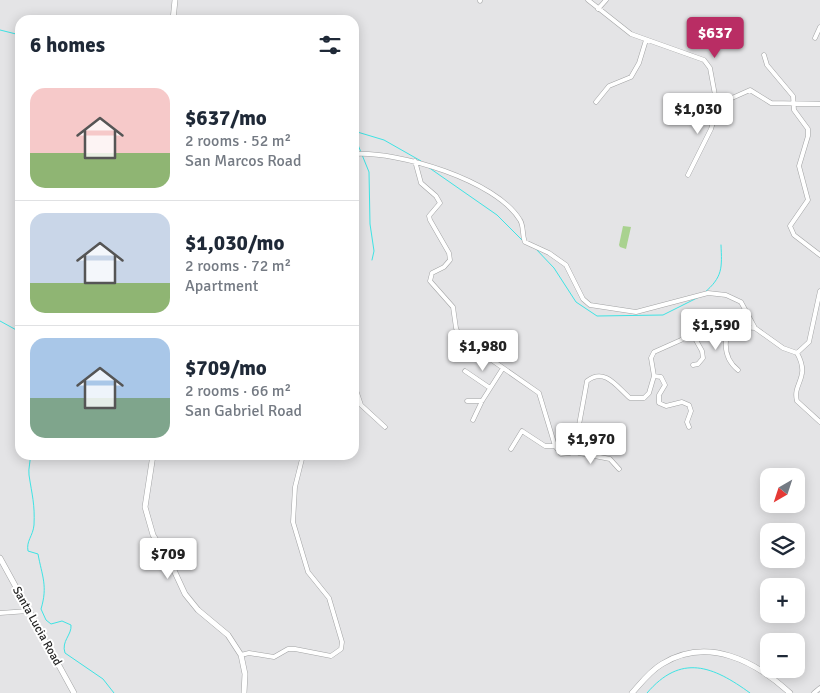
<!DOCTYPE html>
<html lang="en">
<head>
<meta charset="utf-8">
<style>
	body { margin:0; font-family:Signika,sans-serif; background:#f6f6f7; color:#1f2937; height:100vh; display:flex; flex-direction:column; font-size:19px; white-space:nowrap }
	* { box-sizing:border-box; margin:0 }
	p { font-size:16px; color:#747a83 }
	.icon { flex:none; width:28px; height:28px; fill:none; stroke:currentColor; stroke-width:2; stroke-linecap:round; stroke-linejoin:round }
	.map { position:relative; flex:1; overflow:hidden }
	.drawer { position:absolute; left:15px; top:15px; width:344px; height:445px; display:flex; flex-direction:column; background:#fff; border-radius:15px; box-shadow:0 2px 12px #0003 }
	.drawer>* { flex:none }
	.needle { width:32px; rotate:219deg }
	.fabs { position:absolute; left:760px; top:468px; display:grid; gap:10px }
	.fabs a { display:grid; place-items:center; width:45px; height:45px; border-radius:10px; background:#fff; box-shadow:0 2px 12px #0003; font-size:25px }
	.price { position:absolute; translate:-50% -42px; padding:0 11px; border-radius:5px; background:#fff; color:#222; font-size:16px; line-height:32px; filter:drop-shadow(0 1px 2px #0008) }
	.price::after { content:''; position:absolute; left:50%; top:30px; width:15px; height:11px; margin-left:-8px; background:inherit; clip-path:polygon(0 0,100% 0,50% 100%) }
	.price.selected { background:#b92d64; color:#fff }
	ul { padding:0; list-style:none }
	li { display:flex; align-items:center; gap:15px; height:125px; padding:0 15px }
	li+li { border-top:1px solid #e0e1e3 }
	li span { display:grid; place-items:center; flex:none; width:140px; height:100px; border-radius:15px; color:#555 }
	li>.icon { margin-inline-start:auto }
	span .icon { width:60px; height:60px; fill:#fffc; stroke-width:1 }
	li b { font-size:21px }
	h2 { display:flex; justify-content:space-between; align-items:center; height:60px; padding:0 15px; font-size:21px }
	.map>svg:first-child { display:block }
	.green { fill:#a9d28f }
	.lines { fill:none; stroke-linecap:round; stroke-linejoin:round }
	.stream { stroke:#3ee3e4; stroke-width:1 }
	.minor-casing { stroke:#a2a3a4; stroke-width:5 }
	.tertiary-casing { stroke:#a2a3a4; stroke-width:6 }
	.minor { stroke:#fff; stroke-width:4 }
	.tertiary { stroke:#fff; stroke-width:5 }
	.labels { text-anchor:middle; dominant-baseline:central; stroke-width:4; stroke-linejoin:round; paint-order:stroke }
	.street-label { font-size:12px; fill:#242424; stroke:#fff }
</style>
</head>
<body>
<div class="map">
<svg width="820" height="693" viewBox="0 0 820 693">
	<rect width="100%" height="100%" fill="#e4e4e6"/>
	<path class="green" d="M623,226L631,227L626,249L620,247L619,245Z"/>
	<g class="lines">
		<path class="stream" d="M176,17L185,20
			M136,20L172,17
			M0,30L20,35
			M354,131L384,140L421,161
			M354,135L369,172L370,224L374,251L372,260
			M428,167L497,215L523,241
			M535,248L554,268L576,302L597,316L663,315L699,297
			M704,293C723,277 722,268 721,245
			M0,321L20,332
			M20,414V415
			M30,455C31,462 28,468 29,475C32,495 35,504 34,525C33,536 26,541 28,551L38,554C42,576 48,586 41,609L46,620L51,624L62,621L71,625C72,635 61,641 65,653L103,679L114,693
			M647,693C681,653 713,666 750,693"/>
		<g class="minor-casing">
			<path id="minor" d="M588,0L631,34L704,60L710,68L715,95L723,102L750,90L771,103L820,104
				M480,1V0
				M598,9L606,0
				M815,38L820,27
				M764,55L767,65L793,96L794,110L808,129V136L799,166L808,200L790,226L794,235L820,255
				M596,102L609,86L631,77L639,63L646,40
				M354,154C398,151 496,180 520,220C524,226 522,236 525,242L549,253L566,265L583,299L590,305L636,312L708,293L726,295L741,302L755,328L783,348L797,353L809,342L820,291
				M415,161L421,183L436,196L440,203L429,216L430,220L449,253L450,260L444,267L432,273L430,281L453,307L456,328L460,338L539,393L555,446L561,454L570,453L575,447L587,381C605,367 617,387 630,398H644L649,393L654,376L651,358L654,352L681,340L706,324L755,328
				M688,175L711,129L720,100
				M730,324C724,340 723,358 738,370
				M692,333L702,351L703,358L698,364L693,365
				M797,353C811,378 792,383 797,401L820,422
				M465,371L490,388
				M654,376L661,377L665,385L659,395V403L666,406L682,402L689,405L691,411L687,422L689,427
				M354,384L361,405L385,427
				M467,401H482
				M473,420L482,401L503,368
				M511,449L522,431L545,446H555
				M574,449L579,453L610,459L619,469
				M0,613L28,611
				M241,655L249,653L274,657L288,649H295L331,656L341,649L342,642L329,598L308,572L293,522L295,487L303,455
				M814,693L820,688"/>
		</g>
		<g class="tertiary-casing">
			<path id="tertiary" d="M173,20L175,0
				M153,455L145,507L153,535L172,566L185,594L198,610L228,635L241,655L245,674L244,693
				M0,558L74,693
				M632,693C641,683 650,671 662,664C708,636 755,661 790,693"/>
		</g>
		<use href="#minor" class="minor"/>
		<use href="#tertiary" class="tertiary"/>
	</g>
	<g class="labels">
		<g class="street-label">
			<text transform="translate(37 626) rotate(61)">Santa Lucia Road</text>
		</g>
	</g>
</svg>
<div class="fabs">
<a><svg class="needle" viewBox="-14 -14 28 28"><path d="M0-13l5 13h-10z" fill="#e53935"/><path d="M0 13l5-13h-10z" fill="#747a83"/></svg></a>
<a><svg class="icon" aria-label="layers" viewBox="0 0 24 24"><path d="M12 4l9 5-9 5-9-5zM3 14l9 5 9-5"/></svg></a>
<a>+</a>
<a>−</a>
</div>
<b class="price selected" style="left:715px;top:59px">$637</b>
<b class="price" style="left:698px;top:135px">$1,030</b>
<b class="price" style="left:716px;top:351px">$1,590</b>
<b class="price" style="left:483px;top:372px">$1,980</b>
<b class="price" style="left:591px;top:465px">$1,970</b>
<b class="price" style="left:168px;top:580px">$709</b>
<section class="drawer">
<h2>6 homes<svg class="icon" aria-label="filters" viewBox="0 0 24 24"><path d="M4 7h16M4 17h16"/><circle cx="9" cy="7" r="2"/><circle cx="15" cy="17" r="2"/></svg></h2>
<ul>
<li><span style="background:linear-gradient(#f6c9c9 65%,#8fb573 0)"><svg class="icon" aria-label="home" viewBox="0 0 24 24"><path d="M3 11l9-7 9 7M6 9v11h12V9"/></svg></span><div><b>$637/mo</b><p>2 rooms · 52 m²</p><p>San Marcos Road</p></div></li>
<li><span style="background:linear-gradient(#c9d6e8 70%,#8fb573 0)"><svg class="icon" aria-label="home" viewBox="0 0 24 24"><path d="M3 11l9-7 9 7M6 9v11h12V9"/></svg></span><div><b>$1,030/mo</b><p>2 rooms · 72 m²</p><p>Apartment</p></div></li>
<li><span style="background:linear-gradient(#a9c7e8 60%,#7fa58c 0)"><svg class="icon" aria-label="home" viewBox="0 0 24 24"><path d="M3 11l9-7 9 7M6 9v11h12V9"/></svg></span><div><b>$709/mo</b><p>2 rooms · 66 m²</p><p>San Gabriel Road</p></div></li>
</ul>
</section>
</div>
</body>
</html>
